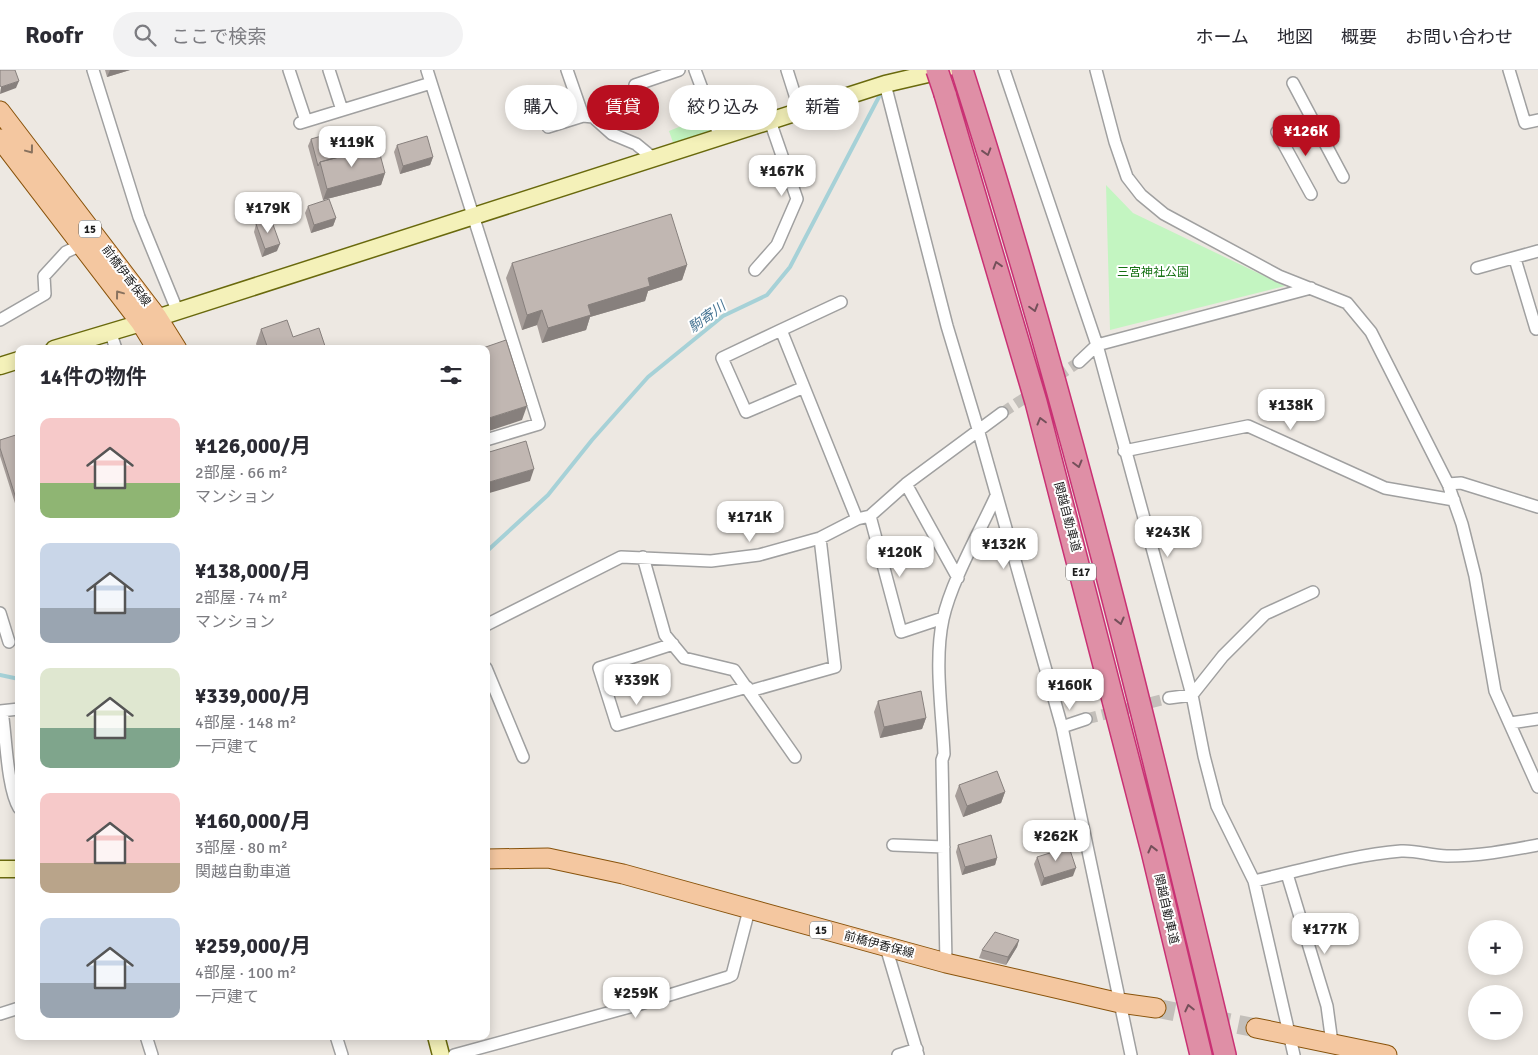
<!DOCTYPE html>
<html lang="ja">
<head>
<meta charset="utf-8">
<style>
	body { margin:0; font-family:Signika,"Noto Sans JP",sans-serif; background:#f2f2f3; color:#2b2b33; height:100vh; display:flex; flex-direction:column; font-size:19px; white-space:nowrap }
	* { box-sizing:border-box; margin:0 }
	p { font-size:16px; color:#7c7c81 }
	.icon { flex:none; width:28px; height:28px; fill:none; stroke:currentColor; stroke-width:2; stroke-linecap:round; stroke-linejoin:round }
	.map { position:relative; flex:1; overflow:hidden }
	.side { position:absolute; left:15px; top:275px; width:475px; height:695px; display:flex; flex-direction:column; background:#fff; border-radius:10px; box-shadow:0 2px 12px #0003 }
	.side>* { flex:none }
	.top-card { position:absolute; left:505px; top:15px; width:475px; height:45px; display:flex; gap:10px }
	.controls { position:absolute; left:1468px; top:850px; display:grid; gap:10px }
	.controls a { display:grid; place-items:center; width:55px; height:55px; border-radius:50%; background:#fff; box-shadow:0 2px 12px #0003; font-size:25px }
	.price { position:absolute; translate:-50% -42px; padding:0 11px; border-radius:10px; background:#fff; color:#222; font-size:16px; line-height:32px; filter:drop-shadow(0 1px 2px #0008) }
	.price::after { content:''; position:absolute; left:50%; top:30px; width:15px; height:11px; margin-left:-8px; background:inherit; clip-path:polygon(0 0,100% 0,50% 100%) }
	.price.on { background:#b90f20; color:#fff }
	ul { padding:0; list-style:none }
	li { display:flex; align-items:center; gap:15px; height:125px; padding:0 25px }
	li span { display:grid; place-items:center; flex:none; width:140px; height:100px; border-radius:10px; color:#555 }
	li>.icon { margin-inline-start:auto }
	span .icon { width:60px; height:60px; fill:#fffc; stroke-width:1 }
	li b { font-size:21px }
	h2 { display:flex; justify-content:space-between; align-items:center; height:60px; padding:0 25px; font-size:21px }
	.chip { padding:0 18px; border-radius:22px; background:#fff; box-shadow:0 2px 12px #0003; font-size:18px; line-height:45px }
	.chip.on { background:#b90f20; color:#fff }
	header { display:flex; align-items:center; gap:30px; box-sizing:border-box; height:70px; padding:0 25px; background:#fff; border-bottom:1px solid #e1e1e2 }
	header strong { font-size:24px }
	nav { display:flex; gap:28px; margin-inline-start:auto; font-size:18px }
	.search { width:350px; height:45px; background:#f2f2f3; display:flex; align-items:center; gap:12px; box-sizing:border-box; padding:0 18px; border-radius:28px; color:#7c7c81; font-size:19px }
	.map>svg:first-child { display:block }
	.park { fill:#c3f5c1 }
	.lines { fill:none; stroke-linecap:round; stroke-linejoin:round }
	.stream { stroke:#a6d1d7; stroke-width:4 }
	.street-tunnel { stroke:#c3bfba; stroke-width:11; stroke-dasharray:11 5.5; stroke-linecap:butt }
	.primary-tunnel { stroke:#c3bfba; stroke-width:19; stroke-dasharray:19 9; stroke-linecap:butt }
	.street-casing { stroke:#a0a0a0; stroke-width:14 }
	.secondary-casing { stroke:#69690d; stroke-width:19 }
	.primary-casing { stroke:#89530b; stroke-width:21 }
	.highway-casing { stroke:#c93174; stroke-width:24 }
	.street { stroke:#fff; stroke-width:11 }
	.secondary { stroke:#f4f1b9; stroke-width:16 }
	.primary { stroke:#f4c7a0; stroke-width:19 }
	.highway { stroke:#df8fa6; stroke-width:21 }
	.highway-bridge-casing { stroke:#c93174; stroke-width:24; stroke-linecap:butt }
	.highway-bridge { stroke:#df8fa6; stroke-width:21 }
	.wall { fill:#a69d99 }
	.shaded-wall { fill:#87807d }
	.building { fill:#c1b7b2; stroke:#87807d }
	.oneway { stroke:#88725e }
	.oneway2 { stroke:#74505a }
	.labels { text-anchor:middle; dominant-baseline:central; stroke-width:4; stroke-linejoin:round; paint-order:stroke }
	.shield { fill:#fff; stroke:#606060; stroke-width:1 }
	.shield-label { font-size:11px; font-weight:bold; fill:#1c1c1c }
	.park-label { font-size:12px; fill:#157113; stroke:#fff }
	.street-label { font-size:12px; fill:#1c1c1c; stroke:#fff }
	.water-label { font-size:14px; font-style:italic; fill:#4a7795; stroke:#fff }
</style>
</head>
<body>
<header>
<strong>Roofr</strong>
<div class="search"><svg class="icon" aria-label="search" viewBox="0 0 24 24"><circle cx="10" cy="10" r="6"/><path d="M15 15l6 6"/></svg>ここで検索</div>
<nav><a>ホーム</a><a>地図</a><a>概要</a><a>お問い合わせ</a></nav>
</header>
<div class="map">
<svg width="1538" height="985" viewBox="0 0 1538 985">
	<rect width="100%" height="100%" fill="#ede8e2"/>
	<path class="park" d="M711,44L715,68L676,81L669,61Z
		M1106,115L1133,143L1285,216L1110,260Z"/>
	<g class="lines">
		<path class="stream" d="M486,482L548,425L592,370L648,307L723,246L767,225L790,197L882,21
			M0,605L19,609"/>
		<path class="street-tunnel" d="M1002,343L1079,292
			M1086,649L1169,628"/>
		<path class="primary-tunnel" d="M1156,938L1256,958"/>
		<g class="street-casing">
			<path id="street" d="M93,0L139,147L177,240
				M289,0L306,51
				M329,0L342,40
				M427,0L539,354L486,370
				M567,0L583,46
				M695,0L720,67
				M787,0L800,41
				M1004,0L1097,275L1192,625L1204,686L1217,736L1254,811L1294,985
				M1096,0L1115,72L1127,107L1141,125L1164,144L1279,206L1347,233L1371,262L1448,414L1462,454L1475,506L1495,621L1538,717
				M1509,0L1525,53L1538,50
				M1293,13L1343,107
				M885,14L947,256L978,359L1062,657L1131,985
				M635,15L679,0
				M300,53L431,13
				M548,57L583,46L593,47L612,64L636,74L653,88
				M1277,62L1311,124
				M1515,189L1536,259
				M1477,198L1538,181
				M755,200L777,175L797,129L770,51
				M0,250L45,224L44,206L66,182L81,175
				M781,260L841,232
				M110,261L116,279
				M1079,292L1097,275L1311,218
				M802,318L746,342L722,288L781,260L857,449
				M1124,381L1248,356L1385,418L1454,430
				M906,414L958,508
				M1448,414L1461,413L1538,437
				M870,446L901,562L943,548
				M643,487L665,565L684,588L734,600L795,687
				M0,543L9,572
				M486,555L621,487L711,491L759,485L820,468L857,449L870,446L906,414L1002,343
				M673,574L599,598L617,655L747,617
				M486,598L523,687
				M750,621L835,597L820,468
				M1169,628L1192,625L1223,586L1265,544L1313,522
				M0,641L19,639
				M2,641C6,665 7,719 19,738
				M1510,653L1538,649
				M1062,657L1086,649
				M893,775L944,777
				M1287,804L1327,936L1332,973
				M1254,811C1303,800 1352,785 1401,781C1417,780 1431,786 1447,786C1480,786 1506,781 1538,775
				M886,877L918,985
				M946,893L942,690L944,684C942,641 934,590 943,549C951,512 980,461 996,426
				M0,944L19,938
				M146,966L152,985
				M336,966L342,985
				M454,985L637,935L728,907L732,905L749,840
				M898,985L917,979"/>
		</g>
		<g class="secondary-casing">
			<path id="secondary" d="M54,279L141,253L885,14L945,0
				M0,296L19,290
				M0,799H19
				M436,966L441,985"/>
		</g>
		<g class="primary-casing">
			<path id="primary" d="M0,41L157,247L177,279
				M0,69L141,253L157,279
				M486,789L548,788L623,804L946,893L1120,933L1156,938
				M1256,958L1387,985"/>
		</g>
		<g class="highway-casing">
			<path id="highway" d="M962,0C1066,324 1146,654 1225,985
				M945,24L1036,332L1152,781L1201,985"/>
		</g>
		<use href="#street" class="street"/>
		<use href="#secondary" class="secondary"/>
		<use href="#primary" class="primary"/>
		<use href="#highway" class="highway"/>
		<g class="highway-bridge-casing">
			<path id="highway-bridge" d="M937,0L945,24"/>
		</g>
		<use href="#highway-bridge" class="highway-bridge"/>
	</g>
	<path class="wall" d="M105,0H130L107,7Z
		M311,69L385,103L381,115L323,130L308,76Z
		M397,75L433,87L430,95L400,104L394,82Z
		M308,136L336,148L333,156L311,163L305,143Z
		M256,154L277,181L262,187L254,162Z
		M512,193L687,195L682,210L648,221L645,231L590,247L586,260L542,273L537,255L522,260L506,208Z
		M261,259L293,267L326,279H258L256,274Z
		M19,364V446L0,386V370Z
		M878,631L926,648L922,659L880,668L874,642Z
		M959,715L1005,722L1001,733L963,747L955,726Z
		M958,775L997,788L995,795L962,805L956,782Z
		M1037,787L1073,806L1041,816L1034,794Z
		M1019,870L1017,877L1006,895L979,888L982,880Z"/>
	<path class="shaded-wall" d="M110,0H130L107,7Z
		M19,11L16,18L0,24L1,17Z
		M433,87L430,95L400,104L403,96Z
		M385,103L381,115L323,130L327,119Z
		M336,148L333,156L311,163L314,155Z
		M280,174L277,181L262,187L265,179Z
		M687,195L682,210L648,221L645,231L590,247L586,260L542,273L548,258L588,235L648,208Z
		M542,240L537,255L522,260L527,245Z
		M527,336L522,350L486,362V349Z
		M534,399L530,411L486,424V413Z
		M926,648L922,659L880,668L884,657Z
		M1005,722L1001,733L963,747L967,736Z
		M997,788L995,795L962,805L965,797Z
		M1076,798L1073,806L1041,816L1044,808Z
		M1019,870L1017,877L1006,895L1008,887Z"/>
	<path class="building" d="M0,0H15L19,11L1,17L0,15Z
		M339,61L346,85L320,92L318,96L311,69Z
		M427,66L433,87L403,96L397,75Z
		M378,77L385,103L327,119L320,92Z
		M329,129L336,148L314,155L308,136Z
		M671,144L687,195L648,208L650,216L588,235L591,245L548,258L542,240L527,245L512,193Z
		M271,149L280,174L265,179L256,154Z
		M287,250L293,267L319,258L326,279H268L261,259Z
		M506,270L527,336L486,349V279H480Z
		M19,364V438L0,378V370Z
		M526,371L534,399L486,413V383Z
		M921,621L926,648L884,657L878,631Z
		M997,701L1005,722L967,736L959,715Z
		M991,765L997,788L965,797L958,775Z
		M1069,777L1076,798L1044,808L1037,787Z
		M995,862L1019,870L1008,887L982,880Z"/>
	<defs><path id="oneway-chevron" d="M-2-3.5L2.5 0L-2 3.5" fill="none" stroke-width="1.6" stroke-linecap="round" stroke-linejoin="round" transform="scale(1.25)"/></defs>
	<g class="oneway">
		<use href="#oneway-chevron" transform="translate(30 80) rotate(53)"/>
		<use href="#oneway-chevron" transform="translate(119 224) rotate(-127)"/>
	</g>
	<g class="oneway2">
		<use href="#oneway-chevron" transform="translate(987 82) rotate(73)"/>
		<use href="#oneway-chevron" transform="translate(997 195) rotate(-107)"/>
		<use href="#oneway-chevron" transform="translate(1034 238) rotate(74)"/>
		<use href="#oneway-chevron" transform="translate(1041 351) rotate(-105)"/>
		<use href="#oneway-chevron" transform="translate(1078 394) rotate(75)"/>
		<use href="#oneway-chevron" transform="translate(1120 551) rotate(76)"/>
		<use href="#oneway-chevron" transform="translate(1152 779) rotate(-104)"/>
		<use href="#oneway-chevron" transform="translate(1189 938) rotate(-103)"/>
	</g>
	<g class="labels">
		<g class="shield">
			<rect x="79" y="150.5" width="22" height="17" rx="4"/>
			<rect x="1066" y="493.5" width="30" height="17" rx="4"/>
			<rect x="810" y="851.5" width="22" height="17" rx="4"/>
		</g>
		<g class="shield-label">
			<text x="90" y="159">15</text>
			<text x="1081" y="502">E17</text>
			<text x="821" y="860">15</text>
		</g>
		<g class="park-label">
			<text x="1153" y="202">三宮神社公園</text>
		</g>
		<g class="street-label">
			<text transform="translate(126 206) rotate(53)">前橋伊香保線</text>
			<text transform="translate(1067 447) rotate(75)">関越自動車道</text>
			<text transform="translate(1166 839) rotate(77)">関越自動車道</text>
			<text transform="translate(879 875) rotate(15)">前橋伊香保線</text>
		</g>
		<g class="water-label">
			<text transform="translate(707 247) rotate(-36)">駒寄川</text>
		</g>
	</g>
</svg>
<div class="controls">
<a>+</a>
<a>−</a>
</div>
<b class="price on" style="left:1306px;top:87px">¥126K</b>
<b class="price" style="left:352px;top:98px">¥119K</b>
<b class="price" style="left:782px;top:127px">¥167K</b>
<b class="price" style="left:268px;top:164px">¥179K</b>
<b class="price" style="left:1291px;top:361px">¥138K</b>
<b class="price" style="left:750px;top:473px">¥171K</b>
<b class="price" style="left:1168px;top:488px">¥243K</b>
<b class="price" style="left:1004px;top:500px">¥132K</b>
<b class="price" style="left:900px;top:508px">¥120K</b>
<b class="price" style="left:637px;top:636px">¥339K</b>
<b class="price" style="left:1070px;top:641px">¥160K</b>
<b class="price" style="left:1056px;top:792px">¥262K</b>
<b class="price" style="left:1325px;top:885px">¥177K</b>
<b class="price" style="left:636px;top:949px">¥259K</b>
<div class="top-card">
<a class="chip">購入</a>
<a class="chip on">賃貸</a>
<a class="chip">絞り込み</a>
<a class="chip">新着</a>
</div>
<section class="side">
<h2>14件の物件<svg class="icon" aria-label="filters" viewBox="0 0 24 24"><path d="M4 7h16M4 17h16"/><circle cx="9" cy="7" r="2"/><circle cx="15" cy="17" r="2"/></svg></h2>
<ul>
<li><span style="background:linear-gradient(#f6c9c9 65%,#8fb573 0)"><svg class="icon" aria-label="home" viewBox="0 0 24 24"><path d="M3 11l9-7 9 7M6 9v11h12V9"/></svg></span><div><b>¥126,000/月</b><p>2部屋 · 66 m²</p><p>マンション</p></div></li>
<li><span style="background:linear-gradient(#c9d6e8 65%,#9aa5b1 0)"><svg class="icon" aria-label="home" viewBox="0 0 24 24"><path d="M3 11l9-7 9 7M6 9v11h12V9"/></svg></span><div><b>¥138,000/月</b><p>2部屋 · 74 m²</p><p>マンション</p></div></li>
<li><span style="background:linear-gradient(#dfe7d0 60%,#7fa58c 0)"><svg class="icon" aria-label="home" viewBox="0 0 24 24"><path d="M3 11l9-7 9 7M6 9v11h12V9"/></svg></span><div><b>¥339,000/月</b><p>4部屋 · 148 m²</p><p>一戸建て</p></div></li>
<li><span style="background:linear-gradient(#f6c9c9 70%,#b9a48a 0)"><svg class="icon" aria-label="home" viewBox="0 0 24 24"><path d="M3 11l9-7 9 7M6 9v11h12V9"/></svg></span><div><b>¥160,000/月</b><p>3部屋 · 80 m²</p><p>関越自動車道</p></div></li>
<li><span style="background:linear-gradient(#c9d6e8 65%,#9aa5b1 0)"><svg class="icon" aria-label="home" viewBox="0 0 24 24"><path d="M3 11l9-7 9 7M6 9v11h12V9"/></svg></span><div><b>¥259,000/月</b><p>4部屋 · 100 m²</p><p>一戸建て</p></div></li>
</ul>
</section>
</div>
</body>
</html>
